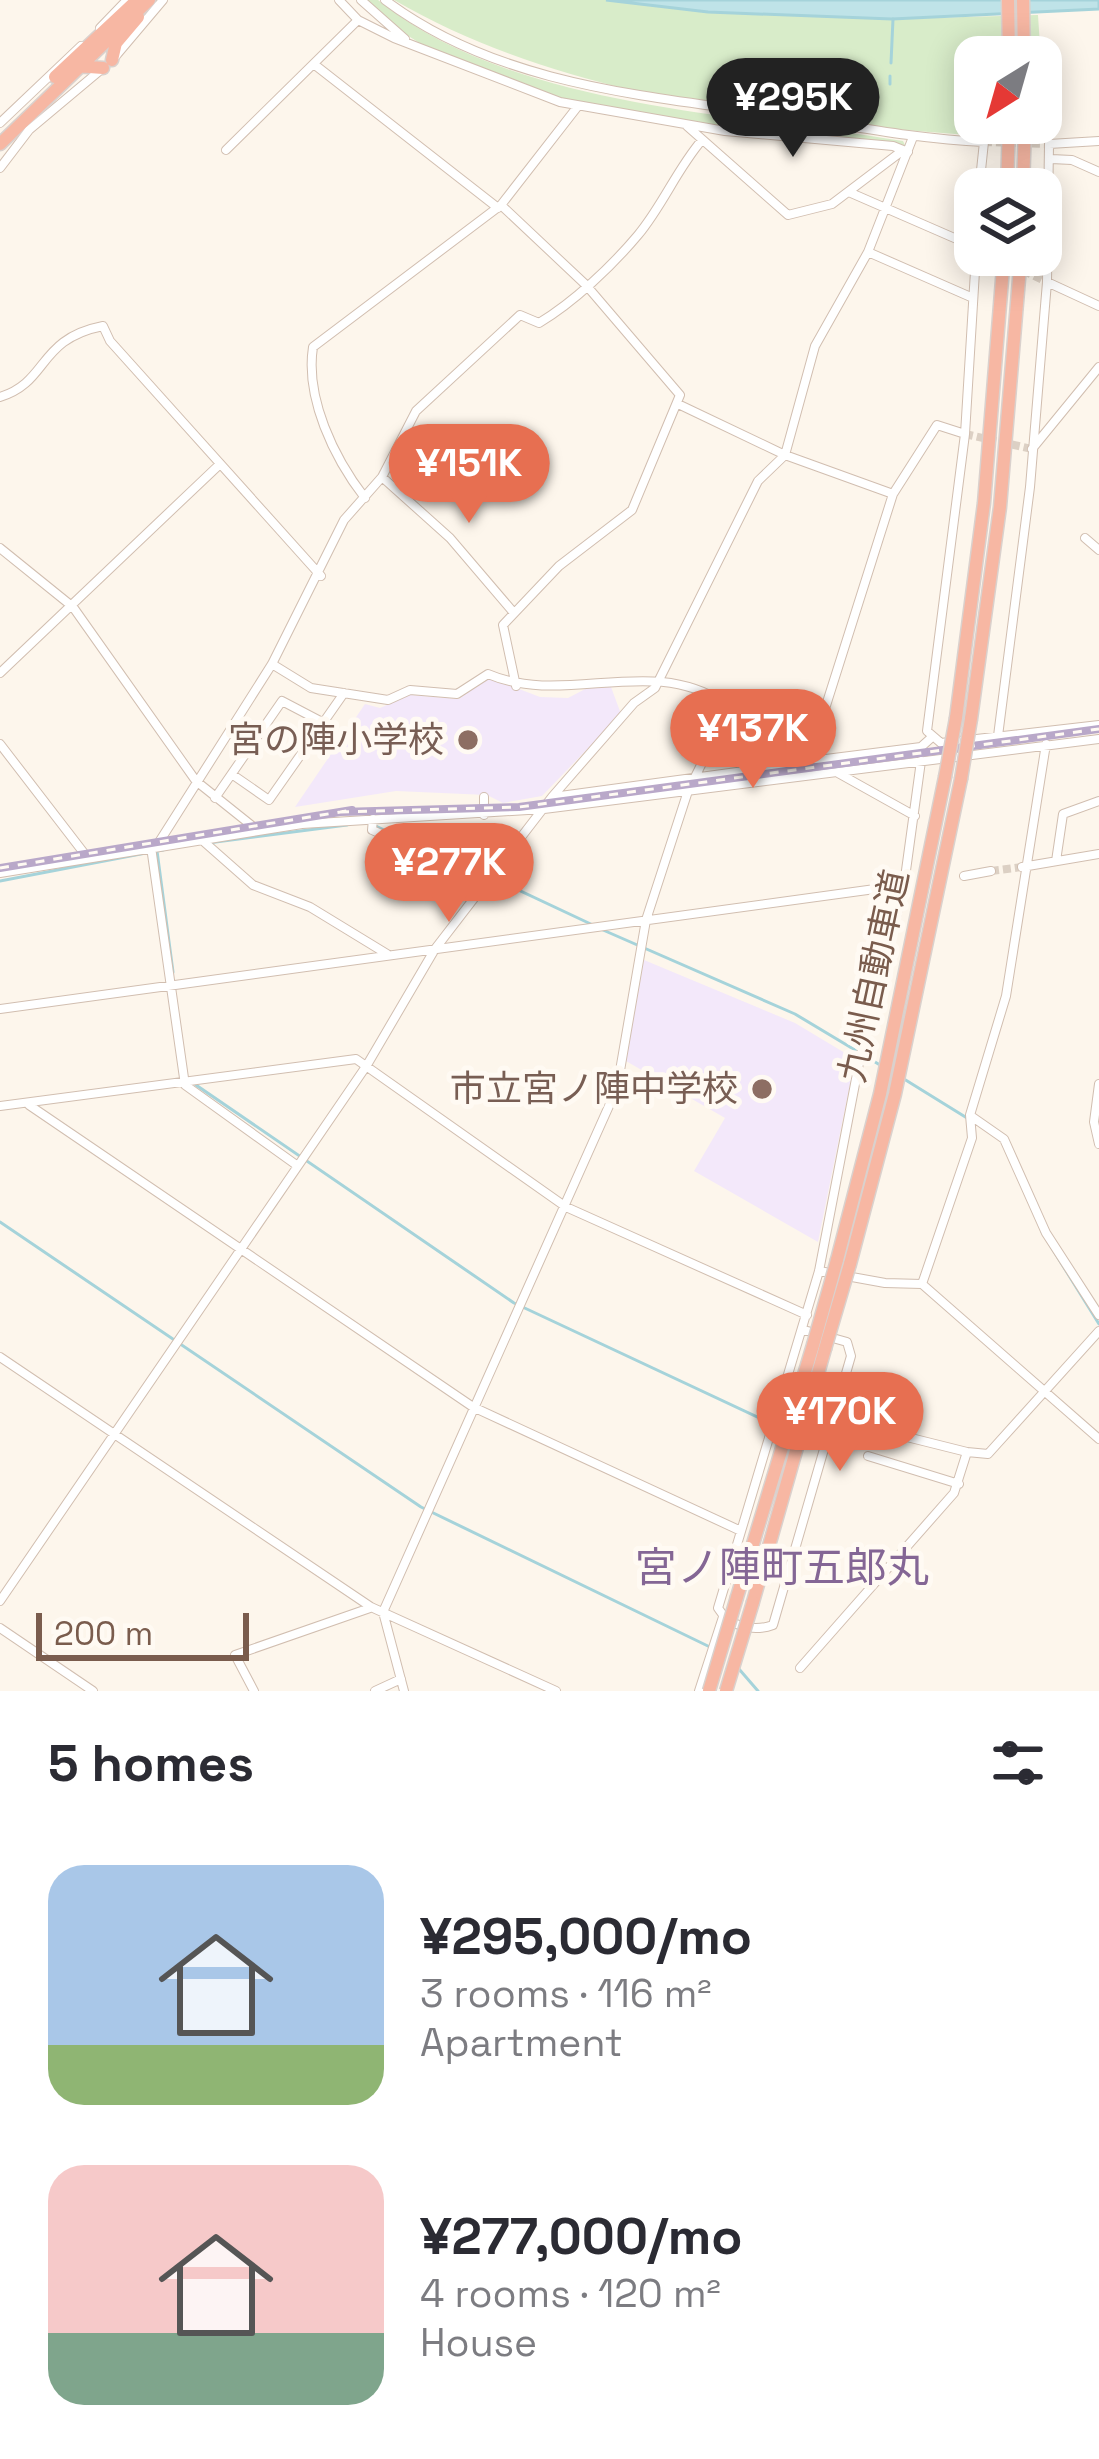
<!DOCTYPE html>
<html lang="en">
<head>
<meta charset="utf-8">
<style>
	body { margin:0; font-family:"Space Grotesk","Noto Sans JP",sans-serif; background:#f7f7f7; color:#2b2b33; height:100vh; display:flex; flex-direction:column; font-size:45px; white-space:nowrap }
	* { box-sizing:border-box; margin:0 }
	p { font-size:39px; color:#7c7c81 }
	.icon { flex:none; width:66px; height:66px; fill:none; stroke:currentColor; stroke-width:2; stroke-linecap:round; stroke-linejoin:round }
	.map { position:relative; height:1691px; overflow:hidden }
	.sheet { display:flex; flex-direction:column; background:#fff; flex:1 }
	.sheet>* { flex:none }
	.needle { width:78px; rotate:217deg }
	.buttons { position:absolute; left:954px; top:36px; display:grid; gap:24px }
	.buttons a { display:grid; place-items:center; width:108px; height:108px; border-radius:24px; background:#fff; box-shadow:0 6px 30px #0003; font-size:60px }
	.scale { position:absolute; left:36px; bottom:30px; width:213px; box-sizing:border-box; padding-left:12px; border:6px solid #7a5c4d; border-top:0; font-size:33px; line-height:42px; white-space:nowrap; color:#7a5c4d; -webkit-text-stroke:9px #fffaf3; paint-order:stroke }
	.price { position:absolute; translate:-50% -102px; padding:0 27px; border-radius:42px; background:#e76f51; color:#fff; font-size:39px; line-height:78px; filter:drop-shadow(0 3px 6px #0008) }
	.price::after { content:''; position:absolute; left:50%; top:72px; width:36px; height:27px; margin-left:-18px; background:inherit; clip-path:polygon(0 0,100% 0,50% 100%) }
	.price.active { background:#222; color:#fff }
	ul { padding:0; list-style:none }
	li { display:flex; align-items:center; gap:36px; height:300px; padding:0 48px }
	li span { display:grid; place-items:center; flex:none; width:336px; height:240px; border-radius:36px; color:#555 }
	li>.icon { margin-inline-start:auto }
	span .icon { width:144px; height:144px; fill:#fffc; stroke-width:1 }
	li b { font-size:51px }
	h2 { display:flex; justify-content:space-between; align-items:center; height:144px; padding:0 48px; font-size:51px }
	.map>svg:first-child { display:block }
	.education { fill:#f3e8fa }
	.green { fill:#d8ecc9; fill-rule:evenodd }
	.water { fill:#bfe3e8; stroke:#a5d3da; stroke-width:3 }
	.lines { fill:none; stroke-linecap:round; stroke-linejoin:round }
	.stream { stroke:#a5d3da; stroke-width:3 }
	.minor-tunnel { stroke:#dcd0c4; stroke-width:8; stroke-dasharray:8 4; stroke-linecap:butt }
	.minor-casing { stroke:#d1beb0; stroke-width:10 }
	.highway-casing { stroke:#dad1cd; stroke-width:15 }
	.minor { stroke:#fff; stroke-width:8 }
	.highway { stroke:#f7b7a3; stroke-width:12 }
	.rail-casing { stroke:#b9a8c9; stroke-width:8 }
	.rail { stroke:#fffaf3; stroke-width:3; stroke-dasharray:9; stroke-linecap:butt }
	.highway-bridge-casing { stroke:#dad1cd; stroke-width:15; stroke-linecap:butt }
	.highway-bridge { stroke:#f7b7a3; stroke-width:12 }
	.education-dot { fill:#8d6e63; stroke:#fffaf3; stroke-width:4.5 }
	.labels { text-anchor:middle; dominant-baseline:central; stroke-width:10; stroke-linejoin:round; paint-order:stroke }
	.education-label { font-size:36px; fill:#785e54; stroke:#fffaf3; text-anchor:end }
	.street-label { font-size:36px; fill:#7a5c4d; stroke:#fffaf3 }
	.quarter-label { font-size:42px; fill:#846695; stroke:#fffaf3 }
</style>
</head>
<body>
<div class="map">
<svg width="1099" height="1691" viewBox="0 0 1099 1691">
	<rect width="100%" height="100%" fill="#fdf6ec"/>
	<path class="education" d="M488,677L540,697L568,698L593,685L611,687L621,714L542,796L503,803L487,795L396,791L295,807L365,704L380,708L410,695L459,699Z
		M644,960L795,1023L855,1059L818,1242L694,1171L725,1118L626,1061Z"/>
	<path class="green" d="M366,0H378C513,109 738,113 903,141L906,147C755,132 473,117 366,0Z
		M394,0H606L708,12L892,19L1038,15L1046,140C830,126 584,110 394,0ZM975,57H1041V123H975Z"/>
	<path class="water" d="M606,0H1099V9L892,19L708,12Z"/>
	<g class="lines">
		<path class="stream" d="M891,63L893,19
			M890,84V76
			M374,825L398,837
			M208,843L347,825
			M163,850L157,851L173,972
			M429,850L470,868
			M495,879L595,926
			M0,881L151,852
			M603,930L795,1014L880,1065
			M904,1079L967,1118
			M196,1085L514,1303L766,1421
			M0,1222L421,1507L712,1648
			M1042,1232L1099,1324
			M739,1669L758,1691"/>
		<path class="minor-tunnel" d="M984,142L1049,144
			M991,255L1047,282
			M965,434L1032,449
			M991,871L1022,867"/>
		<g class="minor-casing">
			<path id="minor" d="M339,0L358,20L394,38L560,102L725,131L893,146L908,152
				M361,0L405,39
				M385,0C499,86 649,96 785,116C852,126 916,139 984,142L979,189
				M100,28L127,0
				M114,58L163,0
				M315,65L498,208
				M0,123L81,46
				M687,126L788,215L832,204L902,151
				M226,150L358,20
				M1051,159L1072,160L1099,172
				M0,168L29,130L103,68
				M851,193L975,247
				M501,205L586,285L680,395L632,510L559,566L503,625L516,686
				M868,252L973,298
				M976,255L965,434L927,731L941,743L1099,725
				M1047,282L1099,306
				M0,397C49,382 37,339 103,326L110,341L321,576
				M678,404L785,455L815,346L868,252L913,137
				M1032,449L1099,367
				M382,477L450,538L514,613
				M365,498C334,458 305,398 313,347L501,205L578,106
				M1085,538L1099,550
				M0,548L73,607L196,781L256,829
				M272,664L311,688L388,700L410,690L457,694L488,674C565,707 650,654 724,703L725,717L688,791L646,920L617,1088L383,1612L404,1691
				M0,673L220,464
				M998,736L1030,487L1047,282L1049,144L1099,141
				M0,744L87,857
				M838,773L915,816
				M233,775L269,800L344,693
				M804,775L893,494L937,425L965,434
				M484,797V815
				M553,797L802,763L804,757L818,760L921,747L931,738
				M215,798L282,701L324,723
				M373,819L372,830L489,880
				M202,840L253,885L310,907L387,954
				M151,847L185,1085L295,1164
				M156,847L272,664L344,520L382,477L416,411L520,315L539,323C574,302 612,266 638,235C663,205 677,169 702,140
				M1056,861L1063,814L1099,801
				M1022,867L1099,854
				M0,873L302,824L544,809L1099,739
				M964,876L991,871
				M0,1009L904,885
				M1099,1084L1094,1122L1099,1144
				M29,1105L473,1407L741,1531
				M0,1106L356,1059L566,1207L807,1315
				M971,1116L1004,1139L1046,1233L1099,1315
				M819,1271L885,1283L922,1284L1099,1439
				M922,1284L972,1138L970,1115L1006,996L1046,744
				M804,1330L847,1342L851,1356L773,1625C754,1632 729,1627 718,1608L819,1271L860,1058L904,885L921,761
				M0,1357L371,1607L556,1691
				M967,1452L988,1454L1099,1331
				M868,1456L959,1484
				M0,1601L367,1065L435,949L552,797L634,703L655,688L758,481L785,455L893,494
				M0,1628L93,1691
				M800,1668L954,1493L967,1452L875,1429
				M254,1691L235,1655L370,1608
				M375,1691L401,1679
				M699,1691L723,1617"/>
		</g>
		<g class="highway-casing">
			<path id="highway" d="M1008,0L1009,57
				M1023,0L1024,57
				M112,60L116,43L138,17
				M76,66L103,68
				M55,77L136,1L144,5
				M0,144L149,0
				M1007,189L1009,123
				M1023,189L1025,123
				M956,718L984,503L1004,255
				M971,719L1000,507L1021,255
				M837,1260L880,1094L945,777
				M850,1264L895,1094L961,779
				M737,1597L813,1345
				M753,1602L825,1349"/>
		</g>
		<use href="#minor" class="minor"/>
		<use href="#highway" class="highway"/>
		<g class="rail-casing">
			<path id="rail" d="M340,812L519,807L1099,729
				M0,868L352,810"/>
		</g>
		<use href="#rail" class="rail"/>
		<g class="highway-bridge-casing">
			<path id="highway-bridge" d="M945,777L956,718
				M961,779L971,719
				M813,1345L837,1260
				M825,1349L850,1264
				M709,1691L737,1597
				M726,1691L753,1602"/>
		</g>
		<use href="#highway-bridge" class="highway-bridge"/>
	</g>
	<g class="education-dot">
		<circle cx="468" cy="740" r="12"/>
		<circle cx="762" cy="1089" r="12"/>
	</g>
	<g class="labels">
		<g class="education-label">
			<text x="444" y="740">宮の陣小学校</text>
			<text x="738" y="1089">市立宮ノ陣中学校</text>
		</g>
		<g class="street-label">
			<text transform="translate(874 976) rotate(-78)">九州自動車道</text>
		</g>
		<g class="quarter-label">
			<text x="782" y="1567">宮ノ陣町五郎丸</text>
		</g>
	</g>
</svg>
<div class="buttons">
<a><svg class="needle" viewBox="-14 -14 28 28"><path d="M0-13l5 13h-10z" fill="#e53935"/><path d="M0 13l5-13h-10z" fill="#7c7c81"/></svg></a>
<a><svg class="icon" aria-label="layers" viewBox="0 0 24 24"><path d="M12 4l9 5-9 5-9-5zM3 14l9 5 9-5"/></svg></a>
</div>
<div class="scale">200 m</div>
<b class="price active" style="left:793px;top:160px">¥295K</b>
<b class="price" style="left:469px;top:526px">¥151K</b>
<b class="price" style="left:753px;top:791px">¥137K</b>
<b class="price" style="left:449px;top:925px">¥277K</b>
<b class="price" style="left:840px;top:1474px">¥170K</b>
</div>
<section class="sheet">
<h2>5 homes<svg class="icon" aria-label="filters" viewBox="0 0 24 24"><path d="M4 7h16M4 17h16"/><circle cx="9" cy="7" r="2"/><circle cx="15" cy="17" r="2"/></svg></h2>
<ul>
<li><span style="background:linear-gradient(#a9c7e8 75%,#8fb573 0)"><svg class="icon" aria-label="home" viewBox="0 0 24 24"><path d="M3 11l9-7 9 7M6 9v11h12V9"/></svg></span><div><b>¥295,000/mo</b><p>3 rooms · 116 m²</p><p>Apartment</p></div></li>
<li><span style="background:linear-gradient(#f6c9c9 70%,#7fa58c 0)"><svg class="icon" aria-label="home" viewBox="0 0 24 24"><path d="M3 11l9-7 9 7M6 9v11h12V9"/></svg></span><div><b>¥277,000/mo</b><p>4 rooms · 120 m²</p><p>House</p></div></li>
</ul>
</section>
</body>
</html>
